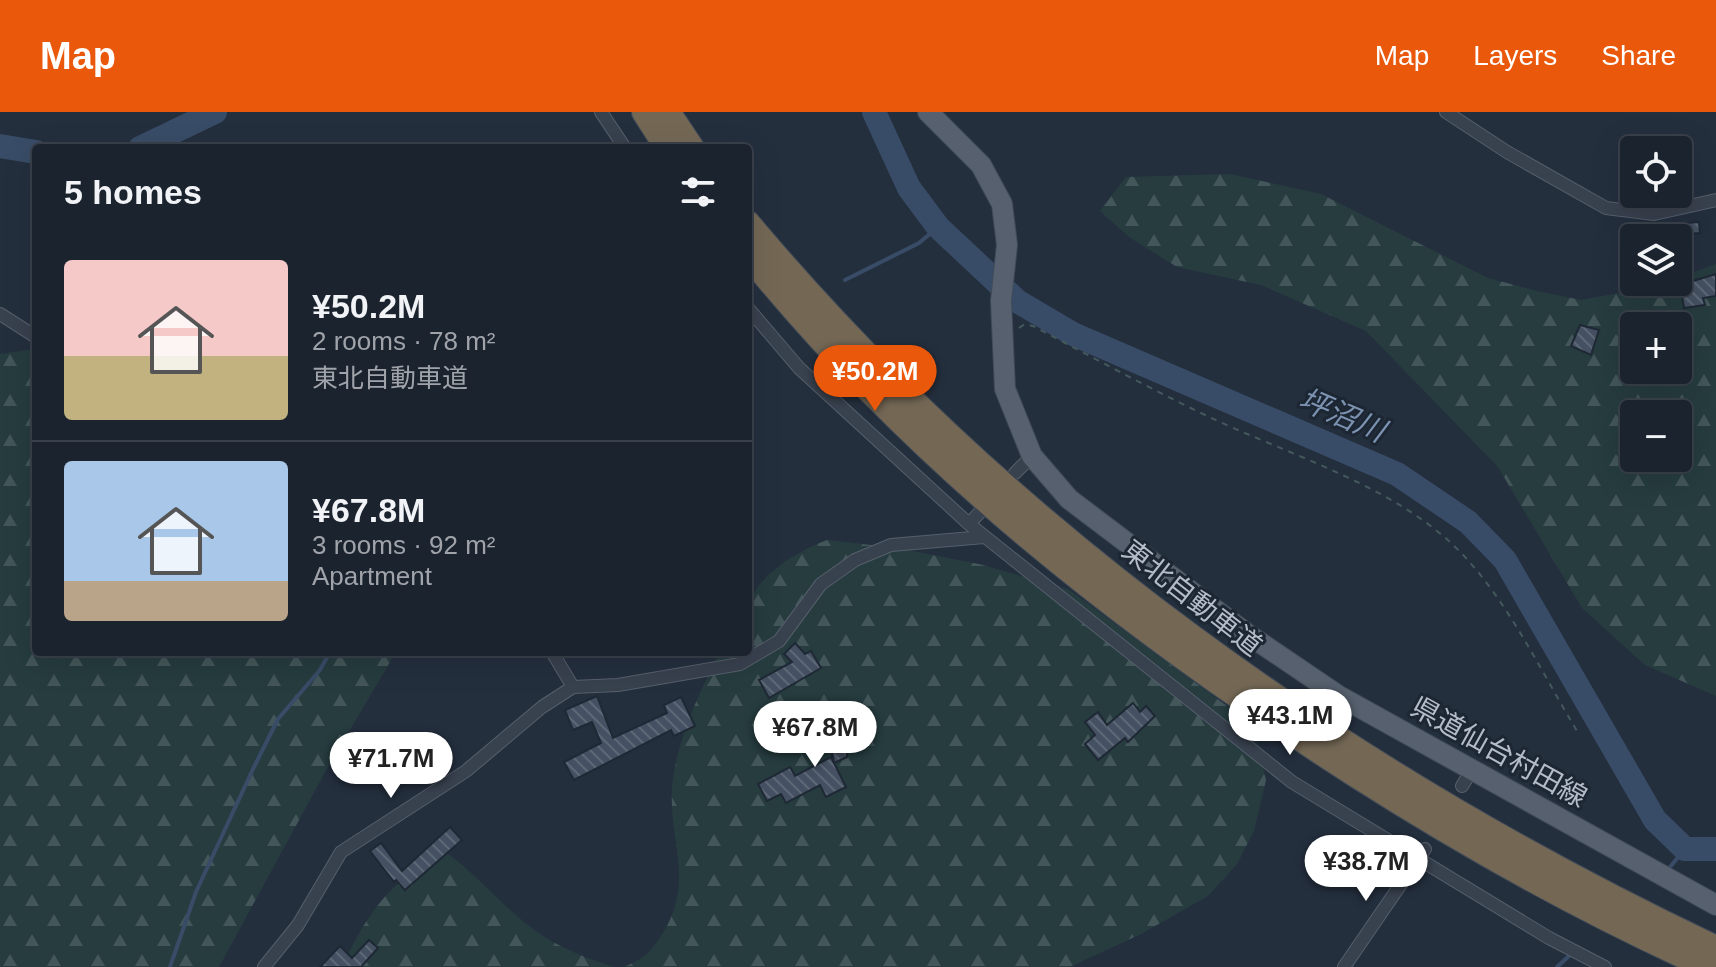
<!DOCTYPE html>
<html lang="en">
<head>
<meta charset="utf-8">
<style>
	body { margin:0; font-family:Helvetica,"Noto Sans JP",sans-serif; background:#242b36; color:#f1f3f6; height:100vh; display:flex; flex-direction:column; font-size:30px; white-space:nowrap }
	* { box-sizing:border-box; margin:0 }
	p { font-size:26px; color:#a0a4aa }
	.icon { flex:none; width:44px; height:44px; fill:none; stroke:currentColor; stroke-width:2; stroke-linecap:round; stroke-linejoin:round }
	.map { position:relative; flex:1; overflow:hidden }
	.sheet { position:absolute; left:32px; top:32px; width:720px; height:512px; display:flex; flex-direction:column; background:#1b232e; border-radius:8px; box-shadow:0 8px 32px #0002,0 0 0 2px #39404a }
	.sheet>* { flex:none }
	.tools { position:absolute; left:1620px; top:24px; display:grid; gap:16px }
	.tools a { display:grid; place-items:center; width:72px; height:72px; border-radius:8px; background:#1b232e; box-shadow:0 8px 32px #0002,0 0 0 2px #39404a; font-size:40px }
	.price { position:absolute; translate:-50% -68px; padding:0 18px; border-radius:28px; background:#fff; color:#222; font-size:26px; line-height:52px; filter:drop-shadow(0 2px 4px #0008) }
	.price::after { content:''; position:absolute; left:50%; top:48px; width:24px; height:18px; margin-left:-12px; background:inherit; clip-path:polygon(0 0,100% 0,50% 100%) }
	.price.current { background:#ea580c; color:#fff }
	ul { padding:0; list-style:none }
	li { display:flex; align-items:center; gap:24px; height:200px; padding:0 32px }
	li+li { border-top:2px solid #39404a }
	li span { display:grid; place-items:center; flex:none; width:224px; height:160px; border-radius:8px; color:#555 }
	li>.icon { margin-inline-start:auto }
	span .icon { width:96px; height:96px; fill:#fffc; stroke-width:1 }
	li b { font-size:34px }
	h2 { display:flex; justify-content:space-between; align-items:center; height:96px; padding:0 32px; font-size:34px }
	header { display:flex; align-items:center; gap:48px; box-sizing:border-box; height:112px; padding:0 40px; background:#ea580c; color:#fff }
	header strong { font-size:38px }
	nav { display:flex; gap:44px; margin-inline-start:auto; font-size:28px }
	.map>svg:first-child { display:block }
	.forest { fill:url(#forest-firs); fill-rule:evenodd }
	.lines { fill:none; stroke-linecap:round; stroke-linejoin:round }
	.stream { stroke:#394c67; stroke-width:4 }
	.river { stroke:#394c67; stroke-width:24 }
	.building { fill:url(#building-back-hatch); stroke:#1f2835; stroke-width:2 }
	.street-casing { stroke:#565f6c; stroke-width:14 }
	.primary-casing { stroke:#414a57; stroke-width:22 }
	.highway-casing { stroke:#434c59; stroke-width:26 }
	.path { stroke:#44595c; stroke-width:2; stroke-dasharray:6 6; stroke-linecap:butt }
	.street { stroke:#38414e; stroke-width:12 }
	.primary { stroke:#56606e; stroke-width:20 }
	.highway { stroke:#746855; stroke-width:24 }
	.labels { text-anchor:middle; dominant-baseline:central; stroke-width:6; stroke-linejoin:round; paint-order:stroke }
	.street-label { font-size:28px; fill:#b4bcc9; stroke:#1d2633 }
	.water-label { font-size:30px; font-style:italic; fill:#7c92b1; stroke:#1d2633 }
</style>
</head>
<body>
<header>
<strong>Map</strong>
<nav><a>Map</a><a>Layers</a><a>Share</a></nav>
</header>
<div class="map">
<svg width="1716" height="855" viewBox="0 0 1716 855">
	<defs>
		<pattern id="forest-firs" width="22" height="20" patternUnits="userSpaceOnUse" patternTransform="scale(2)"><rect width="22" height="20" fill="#263c3f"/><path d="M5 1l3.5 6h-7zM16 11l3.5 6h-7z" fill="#435659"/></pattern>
		<pattern id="building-back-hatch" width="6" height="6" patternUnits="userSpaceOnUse" patternTransform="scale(2)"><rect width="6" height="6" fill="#455162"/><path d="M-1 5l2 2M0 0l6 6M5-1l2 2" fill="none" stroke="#5d6877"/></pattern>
	</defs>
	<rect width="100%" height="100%" fill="#242f3e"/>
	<path class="forest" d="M1230,62L1321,82L1488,166L1537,179L1581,188L1678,170V166L1716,152V584L1645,553L1582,496L1498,355L1366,219L1261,173L1177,155L1129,125L1100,99L1126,65ZM1634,214H1678V258H1634ZM1634,302H1678V346H1634Z
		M36,237V540H396L324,662L219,855H0V242Z
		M827,428L897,436L979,452L1068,477L1231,597L1256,626L1266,668L1254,719L1237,752L1208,784L1141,822L1070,855H623C643,848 652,839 663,821C698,764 663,722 674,660C682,617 700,579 720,540H748C748,526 745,509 748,496C755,463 800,438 827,428Z
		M448,742C476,762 497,788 524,810C550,832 582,845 614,855H342C366,803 393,762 448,742Z"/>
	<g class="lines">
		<path class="stream" d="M845,168L919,131L938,115
			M1670,755L1685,737
			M170,855L196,780L253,657L278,607L320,558L330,540
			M1557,855L1569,844"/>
		<path class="river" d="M874,0L909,76L938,115L1017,189L1073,222L1397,362L1468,410L1505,448L1655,708L1685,737H1716
			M0,34L36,40
			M140,36L215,0"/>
	</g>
	<path class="building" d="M1699,110L1700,121L1651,124L1650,114Z
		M1716,162V184L1703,186L1705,193L1684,196L1680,173Z
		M1580,213L1599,218L1591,243L1571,234Z
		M795,531L805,542L811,539L821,556L769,586L759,568L792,550L784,542Z
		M597,584L613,626L667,601L664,593L681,585L695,614L674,624L671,618L574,668L564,650L601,631L592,610L573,618L565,598Z
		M1133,591L1140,600L1146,594L1155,604L1128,630L1125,626L1098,648L1085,632L1095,623L1085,610L1098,600L1107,613Z
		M854,608L859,635L847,637V645L834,651L846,675L826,685L820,673L786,691L781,682L767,689L758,672L790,655L795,664L831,645L834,651L827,613Z
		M450,715L462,728L405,778L396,768L394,770L370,739L381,731L402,759Z
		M369,828L378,836L361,855H320L340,834L352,846Z"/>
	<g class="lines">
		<g class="street-casing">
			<path id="street" d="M601,0L625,36
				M1446,0L1507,40L1606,96L1654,102L1716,88
				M748,196L799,256L969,412L1292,670L1549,826L1605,855
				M0,202L36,225
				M1015,361L1032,344
				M969,412L980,400
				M552,540L573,575
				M1462,674L1472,658
				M264,855L298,813L341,740L466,659L542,595L573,575L618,573L740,552L779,529L821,472L855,448L891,433L984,425
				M1344,855L1425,737"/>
		</g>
		<g class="primary-casing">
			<path id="primary" d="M928,0L981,53L1002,92L1007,133L1001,189L1005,277L1032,344L1069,387L1246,521L1339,584L1716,793"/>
		</g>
		<g class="highway-casing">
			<path id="highway" d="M644,0L667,36
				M668,0L692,36
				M748,111C1010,423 1349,662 1716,836
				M748,143C918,353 1131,519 1357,664C1470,736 1585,800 1707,855"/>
		</g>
		<path class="path" d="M1019,216L1025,212L1033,214C1090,244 1147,275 1205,303C1290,344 1401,375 1465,445C1511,495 1542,561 1577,619"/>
		<use href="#street" class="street"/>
		<use href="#primary" class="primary"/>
		<use href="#highway" class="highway"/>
	</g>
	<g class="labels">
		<g class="street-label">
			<text transform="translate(1192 486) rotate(38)">東北自動車道</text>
			<text transform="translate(1499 640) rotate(29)">県道仙台村田線</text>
		</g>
		<g class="water-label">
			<text transform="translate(1342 303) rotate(23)">坪沼川</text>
		</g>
	</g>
</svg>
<div class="tools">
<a><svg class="icon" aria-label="locate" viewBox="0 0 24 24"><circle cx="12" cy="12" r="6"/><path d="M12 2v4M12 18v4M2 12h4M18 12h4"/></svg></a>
<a><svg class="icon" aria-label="layers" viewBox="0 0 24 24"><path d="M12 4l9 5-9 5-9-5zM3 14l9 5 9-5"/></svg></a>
<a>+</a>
<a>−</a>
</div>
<b class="price current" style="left:875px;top:301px">¥50.2M</b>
<b class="price" style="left:1290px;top:645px">¥43.1M</b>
<b class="price" style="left:815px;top:657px">¥67.8M</b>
<b class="price" style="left:391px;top:688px">¥71.7M</b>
<b class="price" style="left:1366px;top:791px">¥38.7M</b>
<section class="sheet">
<h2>5 homes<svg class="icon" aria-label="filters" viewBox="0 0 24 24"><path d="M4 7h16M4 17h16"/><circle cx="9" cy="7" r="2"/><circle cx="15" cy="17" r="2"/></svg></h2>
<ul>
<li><span style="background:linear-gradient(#f6c9c9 60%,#c2b280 0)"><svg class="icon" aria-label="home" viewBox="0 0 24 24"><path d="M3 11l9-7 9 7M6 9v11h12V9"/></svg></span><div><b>¥50.2M</b><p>2 rooms · 78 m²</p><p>東北自動車道</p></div></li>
<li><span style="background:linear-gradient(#a9c7e8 75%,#b9a48a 0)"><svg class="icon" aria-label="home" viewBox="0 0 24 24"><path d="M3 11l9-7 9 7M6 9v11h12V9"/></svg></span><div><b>¥67.8M</b><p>3 rooms · 92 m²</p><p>Apartment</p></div></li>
</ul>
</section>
</div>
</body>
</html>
